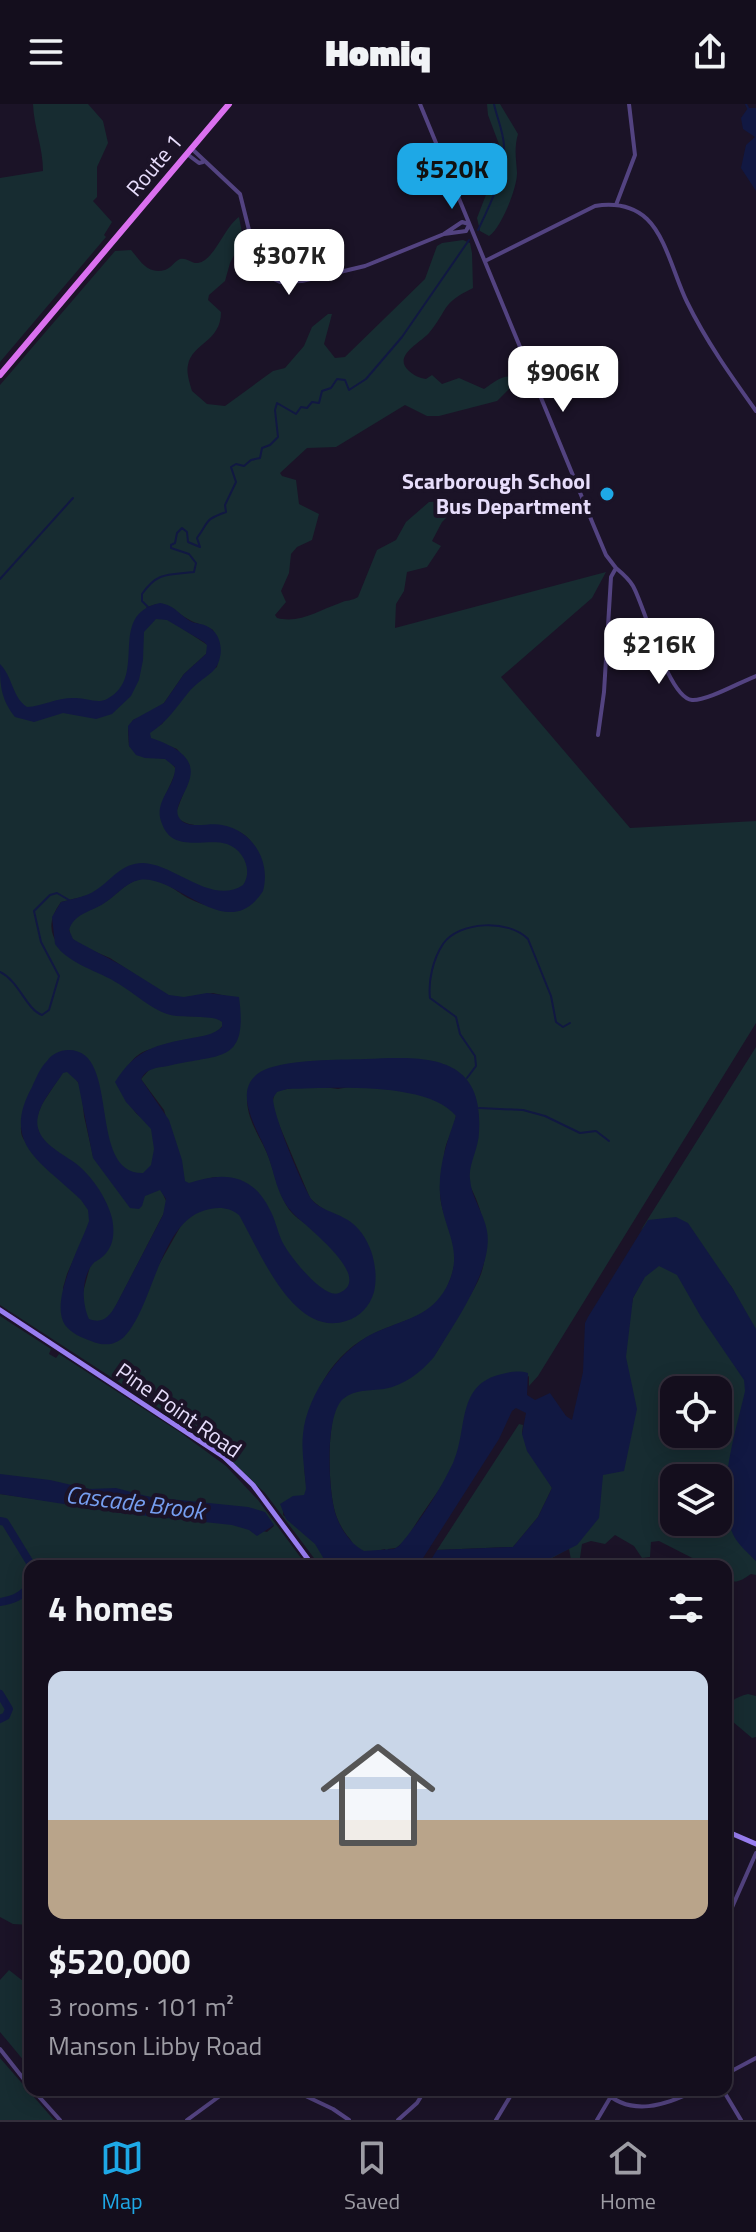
<!DOCTYPE html>
<html lang="en">
<head>
<meta charset="utf-8">
<style>
	body { margin:0; font-family:"Titillium Web",sans-serif; background:#211c2a; color:#f1f3f6; height:100vh; display:flex; flex-direction:column; font-size:30px; white-space:nowrap }
	* { box-sizing:border-box; margin:0 }
	p { font-size:26px; color:#9d9ca4 }
	.icon { flex:none; width:44px; height:44px; fill:none; stroke:currentColor; stroke-width:2; stroke-linecap:round; stroke-linejoin:round }
	.map { position:relative; flex:1; overflow:hidden }
	.drawer { position:absolute; left:24px; top:1456px; width:708px; height:536px; display:flex; flex-direction:column; background:#140e1d; border-radius:16px; box-shadow:0 4px 20px #0003,0 0 0 2px #332e3b }
	.drawer>* { flex:none }
	.buttons { position:absolute; left:660px; top:1272px; display:grid; gap:16px }
	.buttons a { display:grid; place-items:center; width:72px; height:72px; border-radius:16px; background:#140e1d; box-shadow:0 4px 20px #0003,0 0 0 2px #332e3b; font-size:40px }
	.price { position:absolute; translate:-50% -68px; padding:0 18px; border-radius:16px; background:#fff; color:#222; font-size:26px; line-height:52px; filter:drop-shadow(0 2px 4px #0008) }
	.price::after { content:''; position:absolute; left:50%; top:48px; width:24px; height:18px; margin-left:-12px; background:inherit; clip-path:polygon(0 0,100% 0,50% 100%) }
	.price.on { background:#1ea8e6; color:#111 }
	ul { padding:0; list-style:none }
	li { display:grid; align-content:center; gap:16px; height:424px; padding:0 24px }
	li+li { border-top:2px solid #332e3b }
	li span { display:grid; place-items:center; height:248px; border-radius:16px; color:#555 }
	li>.icon { margin-inline-start:auto }
	span .icon { width:144px; height:144px; fill:#fffc; stroke-width:1 }
	li b { font-size:34px }
	h2 { display:flex; justify-content:space-between; align-items:center; height:96px; padding:0 24px; font-size:34px }
	header { display:flex; justify-content:space-between; align-items:center; height:104px; padding:0 24px; background:#140e1d; font-size:36px; font-weight:800 }
	.tab-bar { display:flex; justify-content:space-around; align-items:center; height:112px; border-top:2px solid #332e3b; background:#140e1d; font-size:22px; color:#9d9ca4 }
	.tab-bar a { display:grid; justify-items:center; gap:4px }
	.tab-bar .on { color:#1ea8e6 }
	.map>svg:first-child { display:block }
	.green { fill:#172c31; fill-rule:evenodd }
	.water { fill:#111842; fill-rule:evenodd }
	.lines { fill:none; stroke-linecap:round; stroke-linejoin:round }
	.stream { stroke:#111842; stroke-width:2 }
	.river { stroke:#111842; stroke-width:8 }
	.minor { stroke:#534381; stroke-width:4 }
	.secondary { stroke:#997ef1; stroke-width:5 }
	.primary { stroke:#da70ef; stroke-width:6 }
	.poi-dot { fill:#1ea8e6; stroke:#1b1327; stroke-width:3 }
	.labels { text-anchor:middle; dominant-baseline:central; stroke-width:8; stroke-linejoin:round; paint-order:stroke }
	.street-label { font-size:22px; fill:#e7ddfb; stroke:#1b1327 }
	.poi-label { font-size:22px; font-weight:bold; fill:#e7ddfb; stroke:#1b1327; text-anchor:end }
	.water-label { font-size:24px; font-style:italic; fill:#769ef0; stroke:#1b1327 }
</style>
</head>
<body>
<header><svg class="icon" aria-label="menu" viewBox="0 0 24 24"><path d="M4 6h16M4 12h16M4 18h16"/></svg>Homiq<svg class="icon" aria-label="share" viewBox="0 0 24 24"><path d="M12 15V3M7 8l5-5 5 5M5 13v7h14v-7"/></svg></header>
<div class="map">
<svg width="756" height="2016" viewBox="0 0 756 2016">
	<rect width="100%" height="100%" fill="#1b1327"/>
	<path class="green" d="M33,0H88L103,17L108,39L97,63V93L93,97L112,118L104,131L106,133L0,258V74L43,67C43,43 34,24 33,0Z
		M487,0H500L518,30C514,44 516,54 517,68C518,82 501,125 489,132L480,127L477,114L494,70V58L500,43L488,11Z
		M239,113L243,134L230,159L225,177L209,191L208,196L221,208C221,238 192,239 188,261C186,269 190,280 192,287L207,300L225,302L273,267L285,264L304,242L312,223L328,210H332L324,240L335,254L345,253L425,175L437,142L442,139L463,136L470,139L472,149L473,184C440,200 449,205 429,229C420,239 392,252 409,267C415,272 419,274 426,275L432,271L442,280L459,274L484,285C495,278 506,267 518,276L497,297L439,312H427L405,301L336,343L307,344L280,369L282,372L296,376L299,400L319,410L312,436L297,443L291,450L289,469L281,487L286,498L275,511L277,514C300,520 319,506 340,499C346,496 352,497 358,493L377,446L396,436L406,418L429,398L444,397L454,406L442,418L432,437L441,442L427,463L407,468L404,487L396,500L395,524L606,468L592,494L501,573L630,724L756,717V919L538,1272L529,1282V1272L520,1278L516,1274L521,1269L519,1268C503,1273 486,1278 476,1292C464,1308 468,1332 459,1351C446,1381 422,1406 407,1435L396,1444L388,1445L387,1450L385,1445C378,1446 369,1450 362,1448C356,1446 353,1440 350,1435C343,1427 338,1418 335,1408C328,1385 326,1315 340,1295C355,1276 383,1286 403,1276C418,1269 435,1254 442,1239C444,1235 444,1231 446,1227C457,1210 474,1189 481,1170C492,1138 482,1099 464,1072C475,1050 483,1023 476,999C459,944 380,959 337,963L334,961L336,957C301,960 232,954 250,1013C254,1025 261,1036 266,1047C275,1066 278,1093 292,1109C304,1122 345,1141 350,1153C353,1161 351,1170 350,1178C348,1187 343,1192 335,1195C310,1183 291,1157 276,1135C273,1130 273,1123 270,1117C262,1097 239,1071 216,1073C206,1074 195,1079 186,1083L180,1079L177,1051L164,1006L141,975L150,965L185,954H205L219,950L229,943L239,929V895L213,889L181,894L166,891L110,854L79,841L71,834L68,820C78,810 88,807 100,801C116,794 128,773 147,775C166,776 176,788 190,795C218,809 249,809 264,778C258,695 195,738 175,711L189,675L190,662L177,645L148,634L146,629L162,620L190,581L217,563L220,542L213,526C205,521 196,520 188,515C173,507 166,493 146,504L171,517L209,542L206,550L184,570L164,599L155,607L133,616L128,626L129,642L142,652L168,655L176,665C173,679 163,691 161,706C158,727 179,738 198,738C204,738 210,736 216,736C237,736 249,754 251,773L244,786C215,802 181,767 149,761C124,757 116,777 96,788C86,793 72,795 61,798C27,845 92,859 118,876C134,887 152,904 170,910C189,915 207,909 225,914C222,942 162,937 141,949C134,953 129,960 125,967C122,973 121,971 120,978C119,984 132,1005 137,1010C141,1015 147,1013 151,1019C160,1034 155,1057 153,1073L149,1077C139,1073 125,1068 116,1060C108,1053 108,1041 106,1031C102,999 103,967 75,947C74,947 63,947 63,947C43,953 15,1013 22,1032C26,1043 72,1086 83,1094L91,1110L90,1119L67,1170L63,1184V1214L71,1225L102,1240L112,1239L128,1224L144,1187L187,1111L223,1100L238,1105C251,1135 292,1210 325,1218C331,1219 338,1217 343,1216C380,1205 379,1162 361,1135C348,1115 325,1110 310,1094L275,1011L272,1001L275,987L310,981L338,985L349,983L399,984L435,994L455,1006C459,1018 448,1032 445,1045C443,1057 441,1070 440,1081C438,1124 469,1130 448,1181C434,1215 398,1216 369,1232C313,1261 295,1333 308,1390L306,1393C294,1394 284,1396 283,1411L303,1426L312,1428L325,1455L333,1462H320L265,1389L214,1340L0,1201V281L115,147L131,146C140,156 147,171 165,166C171,164 175,157 180,155C187,153 192,160 198,159C215,156 224,123 239,113Z
		M756,943V1228L731,1182L647,1120L641,1126Z
		M70,966L81,983L84,1012L93,1052L161,1086L168,1101L106,1221L86,1215L82,1192L91,1159L105,1149L71,1059L42,1036L35,1017L42,1000L63,968Z
		M658,1159L677,1170L684,1179L746,1275L738,1437L756,1457V1471L751,1470C742,1476 737,1480 726,1476V1462H708L659,1437L651,1438L650,1453L642,1454L634,1442L615,1431L605,1440L591,1437L582,1440L580,1454L576,1462L572,1461L569,1445C555,1451 543,1462 528,1462L600,1372L625,1275L626,1229L633,1194L646,1169ZM674,1286H718V1330H674ZM674,1374H718V1418H674Z
		M0,1212L51,1245L49,1250L56,1254L59,1250L181,1329L226,1362L258,1396L307,1462H30V1821L13,1820L0,1813V1390L155,1412L209,1415L267,1428L274,1422C265,1408 257,1404 241,1405L0,1373Z
		M519,1320L523,1321L522,1329L552,1384L538,1413L513,1443L437,1446Z
		M748,1590L756,1592V1633L752,1634L726,1612C726,1599 735,1593 748,1590Z
		M9,1866L23,1877L30,1870V1964L0,1928V1876Z
		M0,1954L54,2016H0Z"/>
	<path class="water" d="M748,4H756V87L741,64L746,41L755,33L743,25L741,14Z
		M160,499C175,501 180,512 192,518C198,520 205,520 210,524C224,533 224,557 212,568C204,575 195,580 188,589C176,604 167,618 150,629L151,634C230,660 164,696 180,715C188,726 210,718 222,721C253,727 271,757 263,787C227,843 177,769 139,776C125,779 115,793 103,800C90,808 74,810 69,826L73,835L78,838L121,861L169,891L184,893L207,889L239,893C248,961 221,949 168,962C156,964 147,964 141,975L169,1016L182,1056L185,1077L189,1079C224,1067 253,1070 270,1106C275,1115 277,1125 281,1135C286,1148 323,1196 339,1189C377,1173 299,1118 291,1107C277,1091 275,1071 268,1052C260,1028 227,984 264,966C289,955 338,956 366,955C426,952 484,950 479,1028C479,1044 468,1061 470,1075C471,1093 484,1109 487,1127C494,1165 453,1221 434,1253C420,1269 405,1281 384,1285C369,1287 355,1285 343,1295C324,1312 328,1392 337,1414C342,1427 352,1441 364,1447L394,1445L399,1442C420,1417 439,1388 453,1359C468,1327 456,1283 498,1271C508,1268 518,1266 528,1269L527,1291L535,1296L550,1289L566,1312L572,1316L583,1268L585,1219L588,1213L648,1116L676,1113L688,1119L733,1185L756,1225V1457C749,1450 740,1442 735,1434C713,1395 736,1328 745,1287L744,1276L701,1213L677,1171L659,1162L645,1173L633,1194L626,1253L637,1305L624,1367L603,1371L599,1414L577,1441L535,1462H427L437,1446L513,1443L538,1413L552,1384L527,1347L522,1330L526,1309L516,1304L512,1307L499,1335L418,1462H328L315,1440L286,1415L280,1400L293,1392L304,1391L306,1385C305,1367 301,1348 303,1330C307,1289 343,1240 381,1226C407,1215 431,1211 446,1184C466,1146 443,1127 440,1090C438,1063 447,1038 456,1012C428,977 330,984 287,985L277,988L273,994C273,1011 302,1081 312,1096C319,1105 334,1108 344,1114C369,1126 380,1162 374,1188C370,1202 360,1213 346,1217C293,1234 260,1147 239,1111C230,1104 221,1103 210,1105C159,1114 155,1201 124,1233C114,1242 103,1242 91,1237C82,1234 71,1229 65,1221C49,1197 81,1141 89,1117L88,1106L81,1096C43,1059 0,1041 32,983C36,974 40,964 47,957C52,950 60,946 68,946C122,945 86,1070 143,1069L151,1061L154,1045L151,1025L126,998L115,978C136,945 155,941 192,934C203,932 213,931 222,923V918C214,910 182,915 167,910C150,904 135,890 119,880C99,867 68,860 55,840L52,813L61,798C72,795 86,793 96,786C112,776 121,759 143,759C175,760 212,802 243,781C253,767 244,746 227,740C206,733 171,751 161,717C154,697 176,682 175,663L165,655L145,654L136,651L129,642L128,622L133,616L164,599L184,570L206,550L207,541L204,538L167,516L156,515L144,528L143,556L139,576L131,592L112,610L96,615L63,609L34,618L15,613C1,595 0,582 0,560C13,573 12,593 27,603C43,602 58,593 76,594C87,594 97,600 107,595C150,573 105,511 160,499ZM67,968L78,978L93,1054L130,1104L139,1105L142,1102L145,1092L160,1086L166,1095L163,1111L116,1201C109,1213 103,1220 89,1215C82,1200 81,1175 92,1161C96,1156 96,1158 101,1154C114,1144 115,1129 112,1114C107,1095 94,1075 79,1062C64,1049 32,1038 38,1012C41,997 55,982 63,969Z
		M0,1370L50,1376L89,1385L116,1384L150,1393L248,1403L265,1408L274,1421L257,1432L249,1426L232,1421L121,1409L0,1390Z"/>
	<g class="lines">
		<path class="stream" d="M746,0L748,4
			M478,126C490,101 505,71 504,43C504,29 497,14 494,0
			M0,475L73,394
			M148,503L142,497V490C158,467 169,471 194,468L196,459L189,450L171,444V441L175,439L177,429L182,424L187,428L188,438L200,443L197,434C210,416 204,416 226,408L225,401L236,378L231,363L236,360L244,362L251,356L260,354L262,344L270,341L278,333L275,306L277,299L296,310L301,303L307,304L312,298L319,299L322,287L331,284L337,275L345,276L349,286L366,275L402,233L469,136
			M0,868C19,877 26,905 42,911L49,906L59,872L41,838L34,807L50,791L57,789L69,796
			M467,974L476,962L475,952L460,930L456,913L430,894C428,877 433,855 443,840C459,817 509,815 528,835L551,892L556,918L563,923L570,919
			M479,1004L523,1006L545,1012L580,1029L596,1027L609,1037"/>
		<path class="river" d="M0,1417L5,1418L32,1462
			M0,1498C13,1496 23,1492 30,1481
			M0,1590L9,1605L6,1612L0,1615"/>
		<path class="minor" d="M420,0L593,420L606,451L616,464L611,473L604,588L598,631
			M191,44L240,90L257,158L266,171L280,178L302,177L365,162L444,130L462,118L469,120
			M187,50L199,59L203,58
			M616,101L635,51L629,0
			M444,130L466,127L469,121
			M485,157L595,102C614,99 633,102 647,115C666,133 675,174 687,198C706,237 731,272 756,307
			M616,464C622,469 629,475 633,482C645,503 668,594 692,596C707,597 740,578 756,572
			M726,1817L756,1749
			M0,1945L30,1983
			M726,1970L756,1954
			M33,1986L60,2016
			M293,1986L333,2005L349,2016
			M603,1986C630,2014 667,2001 696,1986
			M723,1986L741,2016
			M187,2016L228,1986
			M398,2016L417,1999L425,1986
			M496,2016L514,1986
			M597,2016L610,1994"/>
		<path class="secondary" d="M0,1206L224,1353L253,1381L313,1462
			M726,1727L756,1740"/>
		<path class="primary" d="M0,271L229,0"/>
	</g>
	<circle class="poi-dot" cx="607" cy="390" r="8"/>
	<g class="labels">
		<g class="street-label">
			<text transform="translate(154 61) rotate(-50)">Route 1</text>
			<text transform="translate(179 1306) rotate(35)">Pine Point Road</text>
		</g>
		<g class="poi-label">
			<text x="591" y="377">Scarborough School<tspan x="591" dy="25">Bus Department</tspan></text>
		</g>
		<g class="water-label">
			<text transform="translate(135 1398) rotate(7)">Cascade Brook</text>
		</g>
	</g>
</svg>
<div class="buttons">
<a><svg class="icon" aria-label="locate" viewBox="0 0 24 24"><circle cx="12" cy="12" r="6"/><path d="M12 2v4M12 18v4M2 12h4M18 12h4"/></svg></a>
<a><svg class="icon" aria-label="layers" viewBox="0 0 24 24"><path d="M12 4l9 5-9 5-9-5zM3 14l9 5 9-5"/></svg></a>
</div>
<b class="price on" style="left:452px;top:107px">$520K</b>
<b class="price" style="left:289px;top:193px">$307K</b>
<b class="price" style="left:563px;top:310px">$906K</b>
<b class="price" style="left:659px;top:582px">$216K</b>
<section class="drawer">
<h2>4 homes<svg class="icon" aria-label="filters" viewBox="0 0 24 24"><path d="M4 7h16M4 17h16"/><circle cx="9" cy="7" r="2"/><circle cx="15" cy="17" r="2"/></svg></h2>
<ul>
<li><span style="background:linear-gradient(#c9d6e8 60%,#b9a48a 0)"><svg class="icon" aria-label="home" viewBox="0 0 24 24"><path d="M3 11l9-7 9 7M6 9v11h12V9"/></svg></span><div><b>$520,000</b><p>3 rooms · 101 m²</p><p>Manson Libby Road</p></div></li>
</ul>
</section>
</div>
<nav class="tab-bar">
<a class="on"><svg class="icon" aria-label="map" viewBox="0 0 24 24"><path d="M3 6l6-2 6 2 6-2v14l-6 2-6-2-6 2zM9 4v14M15 6v14"/></svg>Map</a>
<a><svg class="icon" aria-label="saved" viewBox="0 0 24 24"><path d="M7 4h10v16l-5-4-5 4z"/></svg>Saved</a>
<a><svg class="icon" aria-label="home" viewBox="0 0 24 24"><path d="M3 11l9-7 9 7M6 9v11h12V9"/></svg>Home</a>
</nav>
</body>
</html>
